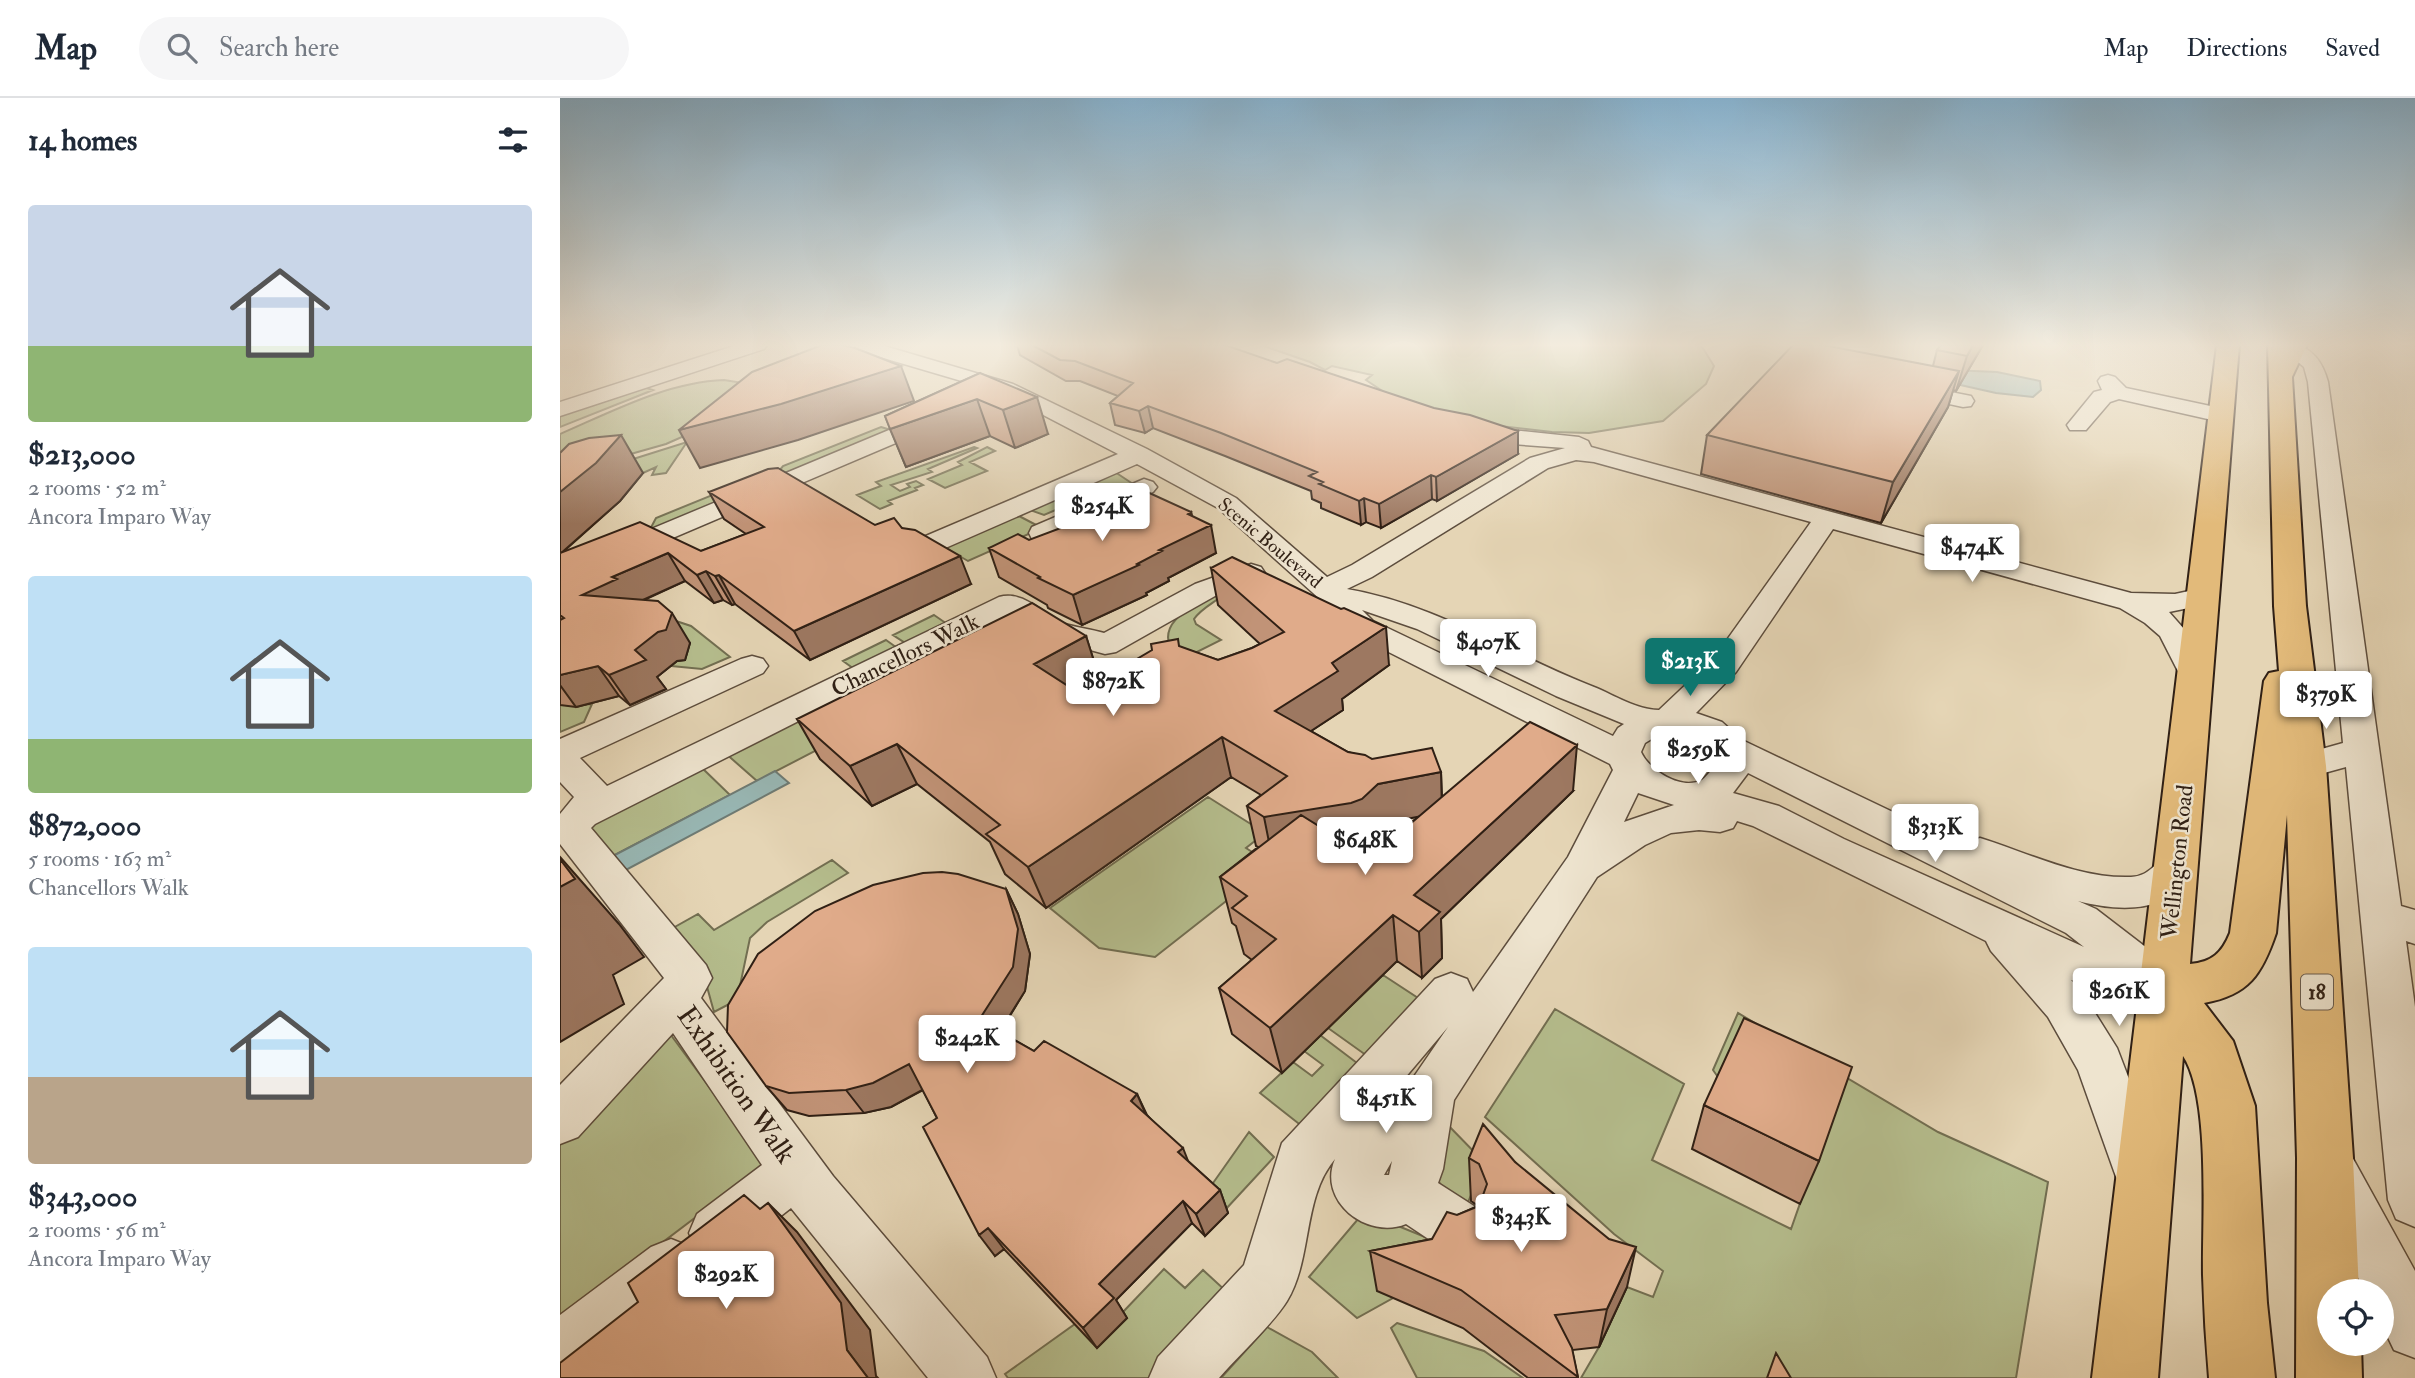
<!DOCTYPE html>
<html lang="en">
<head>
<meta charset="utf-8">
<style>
	body { margin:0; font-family:"IM FELL Double Pica",serif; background:#f6f6f7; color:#1f2937; height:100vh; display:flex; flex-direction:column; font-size:26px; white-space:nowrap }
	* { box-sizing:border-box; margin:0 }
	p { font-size:23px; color:#747a83 }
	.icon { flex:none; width:38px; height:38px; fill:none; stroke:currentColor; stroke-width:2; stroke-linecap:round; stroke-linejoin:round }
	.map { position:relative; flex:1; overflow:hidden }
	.panel { display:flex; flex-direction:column; background:#fff; width:560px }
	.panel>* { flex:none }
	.buttons { position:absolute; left:1757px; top:1181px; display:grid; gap:14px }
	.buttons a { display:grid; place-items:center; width:77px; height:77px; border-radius:50%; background:#fff; box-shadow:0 7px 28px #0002; font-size:35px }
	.price { position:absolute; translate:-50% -60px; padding:0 16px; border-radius:7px; background:#fff; color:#222; font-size:23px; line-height:46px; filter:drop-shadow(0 2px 4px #0008) }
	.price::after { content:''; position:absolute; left:50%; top:42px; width:21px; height:16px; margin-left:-10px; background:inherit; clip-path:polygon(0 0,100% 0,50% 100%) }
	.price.active { background:#0f766e; color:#fff }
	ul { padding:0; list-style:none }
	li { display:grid; align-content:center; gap:14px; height:371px; padding:0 28px }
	li span { display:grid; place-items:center; height:217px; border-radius:7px; color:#555 }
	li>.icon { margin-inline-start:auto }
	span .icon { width:126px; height:126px; fill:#fffc; stroke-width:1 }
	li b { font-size:30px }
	h2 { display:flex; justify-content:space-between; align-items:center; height:84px; padding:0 28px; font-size:30px }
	header { display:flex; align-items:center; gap:42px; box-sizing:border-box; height:98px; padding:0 35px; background:#fff; border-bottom:2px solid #e0e1e3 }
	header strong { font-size:33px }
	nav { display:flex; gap:38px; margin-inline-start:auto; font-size:24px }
	.search { width:490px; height:63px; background:#f6f6f7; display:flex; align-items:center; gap:18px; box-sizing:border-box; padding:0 24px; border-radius:38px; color:#747a83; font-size:26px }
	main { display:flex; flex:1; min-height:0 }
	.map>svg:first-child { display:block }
	.green { fill:#b5bd8d; stroke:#726e51; stroke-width:2 }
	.water { fill:#98b7b4; stroke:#6e7b74; stroke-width:2 }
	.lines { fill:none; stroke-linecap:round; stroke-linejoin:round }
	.minor-casing { stroke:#5d4d3d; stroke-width:3 }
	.major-casing { stroke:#302015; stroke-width:4 }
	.highway-casing { stroke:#302015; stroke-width:4 }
	.minor { fill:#eee4cf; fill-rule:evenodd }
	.major { fill:#e2ba7a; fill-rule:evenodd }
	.highway { fill:#e2ba7a; fill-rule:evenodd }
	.wall { fill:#c19377; stroke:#302015; stroke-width:2; fill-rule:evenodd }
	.shaded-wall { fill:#9d7861; stroke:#302015; stroke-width:2 }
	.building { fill:#e0ab8a; stroke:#302015; stroke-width:2 }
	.labels { text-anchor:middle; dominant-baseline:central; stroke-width:5; stroke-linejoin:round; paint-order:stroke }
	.far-street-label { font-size:19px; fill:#302015; stroke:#eee4cf }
	.shield { fill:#eee4cf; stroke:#695b4d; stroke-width:2 }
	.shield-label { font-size:21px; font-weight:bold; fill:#302015 }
	.street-label { font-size:23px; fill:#302015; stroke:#eee4cf }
	.near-street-label { font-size:28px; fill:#302015; stroke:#eee4cf }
</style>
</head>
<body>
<header>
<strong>Map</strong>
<div class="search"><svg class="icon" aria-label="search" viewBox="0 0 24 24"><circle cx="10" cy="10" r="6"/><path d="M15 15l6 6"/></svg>Search here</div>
<nav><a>Map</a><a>Directions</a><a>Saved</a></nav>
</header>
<main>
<section class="panel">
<h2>14 homes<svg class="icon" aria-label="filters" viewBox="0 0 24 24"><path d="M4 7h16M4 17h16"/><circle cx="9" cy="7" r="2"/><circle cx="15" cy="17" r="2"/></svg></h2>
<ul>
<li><span style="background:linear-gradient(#c9d6e8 65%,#8fb573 0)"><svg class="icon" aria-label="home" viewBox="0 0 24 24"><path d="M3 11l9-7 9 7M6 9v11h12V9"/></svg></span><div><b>$213,000</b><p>2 rooms · 52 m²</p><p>Ancora Imparo Way</p></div></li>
<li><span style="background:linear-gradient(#bfe0f5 75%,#8fb573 0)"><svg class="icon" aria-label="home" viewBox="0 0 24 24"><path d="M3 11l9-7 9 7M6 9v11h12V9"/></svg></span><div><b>$872,000</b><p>5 rooms · 163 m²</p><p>Chancellors Walk</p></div></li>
<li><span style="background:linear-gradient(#bfe0f5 60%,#b9a48a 0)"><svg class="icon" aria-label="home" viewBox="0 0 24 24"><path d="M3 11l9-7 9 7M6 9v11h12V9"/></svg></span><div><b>$343,000</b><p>2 rooms · 56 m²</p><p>Ancora Imparo Way</p></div></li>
</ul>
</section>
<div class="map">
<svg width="1855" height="1280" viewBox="0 0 1855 1280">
	<rect width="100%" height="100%" fill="#e5d5b5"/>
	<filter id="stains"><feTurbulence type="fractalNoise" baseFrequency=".00286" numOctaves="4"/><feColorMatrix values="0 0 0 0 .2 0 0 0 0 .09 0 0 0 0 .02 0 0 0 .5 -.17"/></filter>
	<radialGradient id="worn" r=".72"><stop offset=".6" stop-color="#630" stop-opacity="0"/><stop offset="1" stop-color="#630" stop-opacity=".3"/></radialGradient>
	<path class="green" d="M701,247H1141L1154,268L1146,286L1103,323L1029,335L992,334L931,327L879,314L824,294L806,282L812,277L772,268L765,272L750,264Z
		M164,282L183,285L174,316L106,346L0,376V336C51,314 107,284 164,282Z
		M80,288L93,292L0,329V314Z
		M321,329L334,333L210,384L223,368Z
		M127,344L106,375L92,377L96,369L83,375L70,362Z
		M414,349L417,350L368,371L372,374L331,387L340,393L350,389L347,386L356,383L363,387L355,390L357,392L328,403L332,406L320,411L297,397L321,388L316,384Z
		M427,349L435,353L410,364L427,373L385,390L368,381L402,367L398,364Z
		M209,374L194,391L87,437L96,420Z
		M555,374L576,388L552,398L527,386Z
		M513,391L526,399L484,417L467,411Z
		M459,418L482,430L408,463L382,448L450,419Z
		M670,490C660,503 644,507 634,521L636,526L661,542L619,563C584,523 641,505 670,490Z
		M374,517L390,528L350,548L333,537Z
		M116,523L131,528L170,559L142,571L111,568L117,563Z
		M326,542L340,552L297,573L283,563Z
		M383,546L417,569L197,683L164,654Z
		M32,606L24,624L0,634V607Z
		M139,667L170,697L51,759L22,725Z
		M648,699L705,735L686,750L712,767L595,859L539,850L490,810Z
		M272,762L288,775L207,824L190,840L177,902L154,914L141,867L113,830L138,816L154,832Z
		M823,877L858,900L810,960L768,930Z
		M995,911L1124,986L1092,1062L1231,1131L1272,1014L1162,985L1153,972L1178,915L1378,1034L1488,1084L1456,1280H1021L1039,1249L1067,1189L1093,1199L1103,1173L1054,1136L925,1019Z
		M105,929L206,1066L0,1222V1046Z
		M760,937L801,968L743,1029L700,995L733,964L752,978L763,967L744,953Z
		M884,1023L924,1064L907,1107L881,1087L874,1077Z
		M689,1034L714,1059L665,1112L646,1095Z
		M804,1114L892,1150L875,1181L838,1189L833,1200L797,1220L749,1179Z
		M604,1171L625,1190L643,1172L667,1194L590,1280H448L445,1276L515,1226L562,1215Z
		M837,1225L924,1253L963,1280H857L831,1230Z
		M707,1229L752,1254L778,1280H661Z"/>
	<path class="water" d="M1320,269L1437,274L1480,283L1481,292L1473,299L1436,295Z
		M215,673L229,685L64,773L51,759Z"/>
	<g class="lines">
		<g class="minor-casing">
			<path id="minor" d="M177,247H207L204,251L0,318V304Z
				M290,247H321L453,286L587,351L676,400L767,479L792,467L970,360L1005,350L952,346L902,335L899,330L902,325L910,323L952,332L1019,339L1028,343L1031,349L1571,495L1615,496L1643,490L1653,493L1658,499L1653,505L1609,514L1632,540L1650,576L1645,583L1634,586L1623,583L1600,538L1585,525L1560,510L1273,431L1176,574L1136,615L1162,624L1182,642L1404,748L1406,745L1420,740C1468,755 1520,781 1571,779C1598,778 1594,751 1629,762L1635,773C1611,816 1560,814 1518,803L1536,811L1609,867L1611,872L1619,875L1625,888L1619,901L1603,907L1511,882L1520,891L1557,950L1604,1072L1596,1090L1578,1097L1560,1090L1518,972L1488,919L1431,853L1426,843L1193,728L1177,723L1173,730L1160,734L1139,732L1111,735L1085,747L1037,779L894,1002L883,1071L878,1085L917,1110L925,1129L917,1148L898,1156L879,1148L846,1126C807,1142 757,1103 775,1061C742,1100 753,1160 727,1203C713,1226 678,1258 659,1280H589L598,1259L684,1167L722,1045L875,881L891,875L907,881L913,894L1008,759L1053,672L1050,666L791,535L762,503L658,410L577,366L374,455L364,457L354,455L350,449L354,443L558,356L439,294L293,251ZM1016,362L1034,364L1251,424L1154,560L1099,612C1077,612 1054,597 1034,589C951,557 876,506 787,491L812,479L988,370ZM802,512L857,531L996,598L1064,626L1058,630L1053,638L813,523ZM1105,633C1127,632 1157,642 1154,670C1150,673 1146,679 1142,682C1121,693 1089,672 1081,654L1085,645ZM1188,675L1506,835L1524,849L1284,741L1219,708L1173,695ZM1078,695L1114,707L1064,724ZM888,929L853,980L822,1007ZM832,1063L829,1077H824Z
				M1730,247C1752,247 1763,265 1768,284L1841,808L1855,812V846L1846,843L1855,909V1129L1836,1121L1828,1102L1786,669L1746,680L1733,677L1728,668L1733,659L1783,645L1748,284L1744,269L1724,252Z
				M1548,277L1555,279L1566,290L1669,312L1672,317L1669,322L1661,324L1559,301L1550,304L1526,332H1510L1507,327L1534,294L1542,292L1538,283L1541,279Z
				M1345,285L1411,298L1414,303L1411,308L1403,309L1338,295L1334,291L1338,287Z
				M377,312L385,314L388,319L385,324L0,488V469Z
				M584,381L593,384L597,389L593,394L492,441L482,443L472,441L469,435L472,429Z
				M691,466L701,469L705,475L701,481L655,498L556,554L545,556L482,539L448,517L35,726L31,730L146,867L152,880L141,900L273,1078L427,1259L436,1280H368L231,1110L175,1154L156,1162L137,1154L129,1135L137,1116L202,1067L113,935L18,1039L0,1046V987L104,880L0,746V716L14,699L0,684V641L181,561L192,558L203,561L208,568L203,575L20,660L47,688L439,499C465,492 482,517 505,526C518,530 531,531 544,535L635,486Z
				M1773,1049L1791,1057L1855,1173V1260L1834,1252L1822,1227V1194H1805L1747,1075L1755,1057Z
				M111,1141L131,1149L139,1169L131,1189L21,1275L0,1280V1217L91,1149Z"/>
		</g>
		<g class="major-casing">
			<path id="major" d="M1725,247H1747L1731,281L1728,286H1712L1709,281Z"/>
		</g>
		<g class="highway-casing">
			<path id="highway" d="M1657,247H1679L1630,866C1652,864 1662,855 1670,835L1704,583L1709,575L1719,573L1714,508L1708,247H1730L1746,508L1766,668L1793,1060L1799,1194H1769V1246H1801L1802,1280H1736L1737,1060L1727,717L1716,835C1702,876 1689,897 1644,905L1673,943L1695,1008L1707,1205L1715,1280H1649C1646,1246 1644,1212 1643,1177C1642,1124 1651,1000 1623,958L1598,1280H1532Z"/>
		</g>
		<use href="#minor" class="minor"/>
		<use href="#major" class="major"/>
		<use href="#highway" class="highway"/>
	</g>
	<path class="wall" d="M457,247H665L958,356L877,403L872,401L821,430L806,424L801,427L761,410V405L752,401L751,393L665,358L593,330L585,335L555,327L550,305L558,298L520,283H506L460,257Z
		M1381,247H1423L1396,293L1393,292L1388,309L1321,425L1141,376L1147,337L1373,268L1377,252Z
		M420,275L488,336L455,350L430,338L346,369L325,318Z
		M0,355L83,375L60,403L3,454L141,453L186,436L164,421L149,394L315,427L342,430L411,486L250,562L175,506L172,507L163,502L154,505L125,483L84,502L130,545L125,562L117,563L97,579L106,591L70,607L59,598L16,609L0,607Z
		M631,414L632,418L656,455L608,480L609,483L586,495L587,497L522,527L488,510L487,507L439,479L429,450Z
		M651,470L829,567L782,601L783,612L751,633L788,654L812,661L881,674L882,699L1013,693L881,821L882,860L862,880L837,863L722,975L672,936L659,890L692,862L684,856L676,828L672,825L660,779L698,749L696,748L687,708L701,697L671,679L486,810L445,776L430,744L357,686L312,708L260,661L237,621L526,538L538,576L513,591L519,595L620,549L658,562L692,550L700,546L658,507ZM859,718L810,760L788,746L796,745L807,741L822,726Z
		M446,791L458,816L470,856L465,893L440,934L474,953L577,996L587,1017L628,1063L660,1092L668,1115L645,1138L632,1125L556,1202L567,1220L537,1250L444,1151L435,1158L377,1020L363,992L331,1009L304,1015L249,1018L227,1012L206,988Z
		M1144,1007L1259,1063L1240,1106L1132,1051Z
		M909,1060L955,1064L1067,1189L1039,1249L1012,1252L1018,1280H968L903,1230L817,1193L810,1153L872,1141L897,1117L918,1108L911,1103Z"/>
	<path class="shaded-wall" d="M1413,247H1423L1396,293L1407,258Z
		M341,268L354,303L238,342L140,370L119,332Z
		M1399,273L1388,309L1321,425L1333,384Z
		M477,299L488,336L455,350L443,312Z
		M417,301L430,338L346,369L330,331Z
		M588,308L593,330L585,335L579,313Z
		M958,333V356L877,403L876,379Z
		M61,337L83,375L60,403L0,456V394Z
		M871,377L872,401L821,430L819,406Z
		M804,400L806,424L801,427L799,403Z
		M631,414L635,434L651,427L656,455L608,480L609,483L586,495L587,497L522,527L513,497L577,466L599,452L628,416Z
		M108,455L125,483L74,506L22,497L52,479Z
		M400,458L411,486L250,562L234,533Z
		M146,473L163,502L154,505L137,477Z
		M159,477L175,506L172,507L155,478Z
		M112,515L130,545L125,562L117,563L97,579L106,591L70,607L49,577Z
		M826,529L829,567L782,601L783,612L722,652L715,613L772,565Z
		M526,538L538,576L488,605L474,566Z
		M38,568L59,598L16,609L0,587V577Z
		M662,639L671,679L486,810L468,769Z
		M337,646L357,686L312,708L290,668Z
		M1017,647L1013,693L881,821L882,860L862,880L859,834L854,797Z
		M881,674L882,714L822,726L807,741L796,745L712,759L704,719L818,686Z
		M0,759L59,826L84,859L53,877L64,906L0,944Z
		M446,791L458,816L470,856L465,893L432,946L419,922Z
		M833,817L837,863L722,975L710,930Z
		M349,966L366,990L331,1009L304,1015L286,992Z
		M577,996L587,1019L571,1003Z
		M623,1050L632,1073L618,1054Z
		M660,1092L668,1115L645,1138L636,1116Z
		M623,1103L632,1125L556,1202L567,1220L537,1250L523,1230L539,1186Z
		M208,1105L237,1134L310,1232L316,1278L318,1280H308L287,1252Z
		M428,1130L444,1151L435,1158L419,1137Z
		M1076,1149L1067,1189L1039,1249L1047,1211Z"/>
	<path class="building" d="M262,247H282L295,250L341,268L221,306L119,332L192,274Z
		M472,247H665L717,265L727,261L874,310L910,317L958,333L876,379L871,377L819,406L804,400L799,403L759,386L763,384L749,378L757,374L661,335L588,308L579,313L550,305L573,285L515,263L500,262Z
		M1233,247H1263L1399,273L1333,384L1147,337Z
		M1381,247H1413L1407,258L1377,252Z
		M420,275L477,299L443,312L417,301L330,331L325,318Z
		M61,337L36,365L0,394V355L9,346L29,340Z
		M218,370L315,427L334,420L342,430L355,432L400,458L234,533L159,477L155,478L146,473L137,477L108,455L52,479L57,481L22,497L98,503L112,515L106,532L98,534L75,552L86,562L49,577L38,568L0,577V522L4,520L0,517V455L80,424L141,453L204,429L149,394L208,371Z
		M585,393L631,414L628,416L651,427L599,452L602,453L577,466L579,467L513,497L478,480L480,479L429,450L458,436L469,442L514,425Z
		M672,459L781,511L784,510L826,529L772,565L778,573L715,613L788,654L805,657L812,661L872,650L881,674L818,686L802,701L791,705L704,719L687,708L727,678L662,639L468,769L426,736L440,727L337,646L290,668L237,621L472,505L526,538L474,566L519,595L592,552L591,546L618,541L619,548L658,562L692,550L724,534L651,470Z
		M970,624L1017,647L854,797L880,814L859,834L833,817L710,930L659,890L716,841L672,810L687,798L660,779L741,717L810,760Z
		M0,761L15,781L0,789Z
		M382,774L398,776L446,791L458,831L453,869L419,922L474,953L484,943L577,996L571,1003L623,1050L618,1054L660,1092L636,1116L623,1103L539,1186L554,1200L523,1230L428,1130L419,1137L363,1029L377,1020L349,966L313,985L286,992L229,995L206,988L167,934L168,907L198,856L255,813L313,787L363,775Z
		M1184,920L1292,969L1259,1063L1144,1007Z
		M923,1026L955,1064L1049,1141L1076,1149L1047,1211L995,1217L1012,1250L1018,1279L901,1192L810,1153L872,1141L887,1114L897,1117L919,1108L927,1086L919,1066L909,1060Z
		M184,1097L200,1111L208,1105L281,1205L287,1252L308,1280H0V1265L78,1204L68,1185Z
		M1216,1255L1231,1280H1207Z"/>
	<linearGradient id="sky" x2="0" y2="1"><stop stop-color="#88b5d3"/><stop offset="0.58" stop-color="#f3ecde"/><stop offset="1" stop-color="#f3ecde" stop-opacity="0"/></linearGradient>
	<rect width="1855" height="426" fill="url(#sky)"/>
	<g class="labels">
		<g class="far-street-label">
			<text transform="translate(710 445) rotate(40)">Scenic Boulevard</text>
		</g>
		<rect class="shield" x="1741" y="876.5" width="32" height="35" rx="5"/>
		<g class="shield-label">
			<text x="1757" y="894">18</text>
		</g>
		<g class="street-label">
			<text transform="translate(345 557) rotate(-26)">Chancellors Walk</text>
			<text transform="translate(1617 764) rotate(-84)">Wellington Road</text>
		</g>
		<g class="near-street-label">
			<text transform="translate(176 987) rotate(55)">Exhibition Walk</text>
		</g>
	</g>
	<rect width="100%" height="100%" filter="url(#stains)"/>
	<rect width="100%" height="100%" fill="url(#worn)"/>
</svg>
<div class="buttons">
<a><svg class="icon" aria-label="locate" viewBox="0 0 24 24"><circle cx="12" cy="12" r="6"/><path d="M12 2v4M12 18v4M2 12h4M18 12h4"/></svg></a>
</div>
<b class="price" style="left:542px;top:445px">$254K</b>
<b class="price" style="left:1412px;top:486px">$474K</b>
<b class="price" style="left:928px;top:581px">$407K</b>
<b class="price active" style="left:1130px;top:600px">$213K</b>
<b class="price" style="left:553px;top:620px">$872K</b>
<b class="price" style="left:1766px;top:633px">$379K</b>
<b class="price" style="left:1138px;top:688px">$259K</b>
<b class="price" style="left:1375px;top:766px">$313K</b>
<b class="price" style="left:805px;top:779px">$648K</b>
<b class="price" style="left:1559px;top:930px">$261K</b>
<b class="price" style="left:407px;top:977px">$242K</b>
<b class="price" style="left:826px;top:1037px">$451K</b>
<b class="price" style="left:961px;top:1156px">$343K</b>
<b class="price" style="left:166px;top:1213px">$292K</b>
</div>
</main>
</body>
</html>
